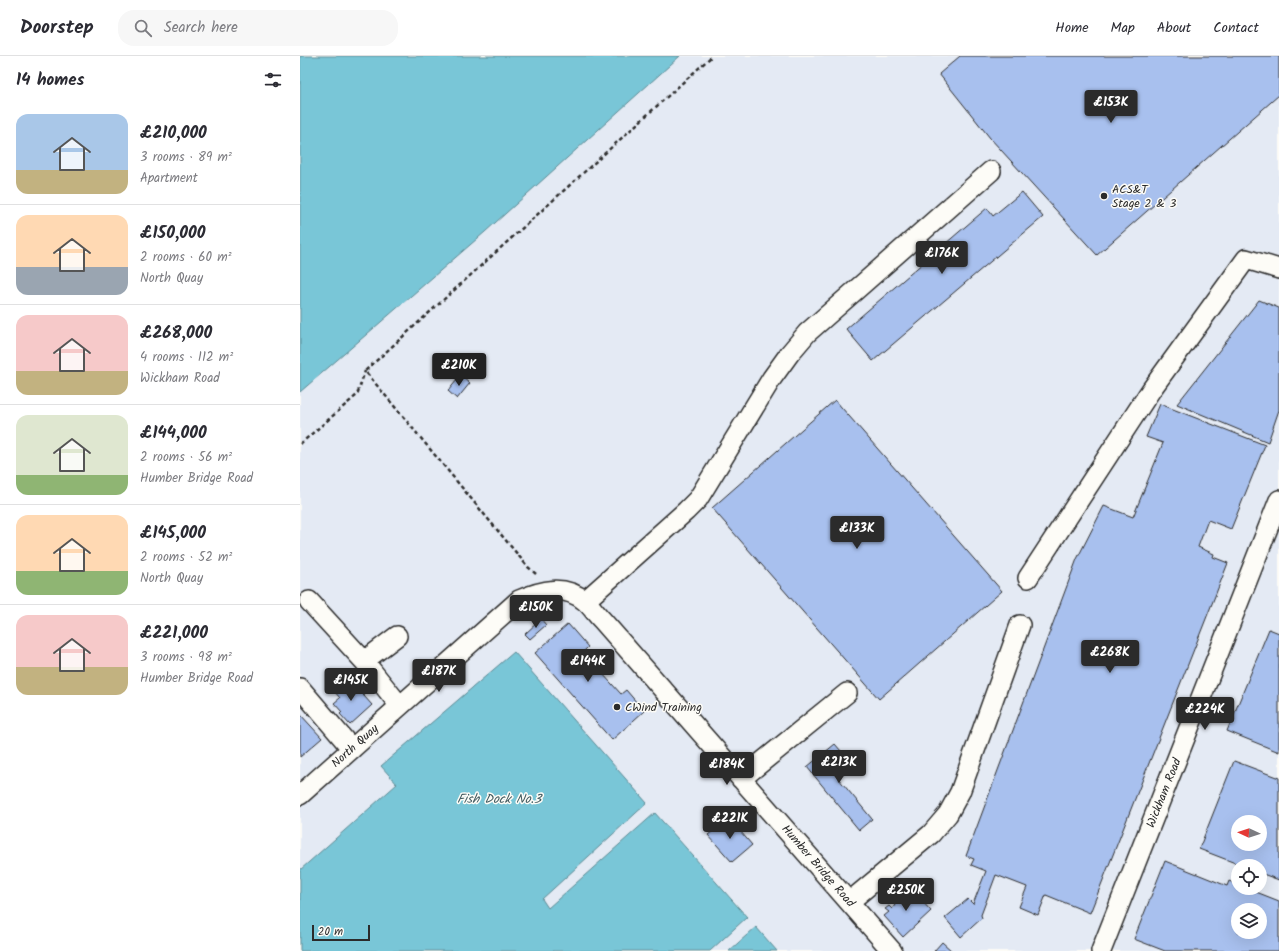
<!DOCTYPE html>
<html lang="en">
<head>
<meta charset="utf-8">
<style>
	body { margin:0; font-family:Kalam,sans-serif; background:#f7f7f7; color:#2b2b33; height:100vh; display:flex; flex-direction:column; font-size:15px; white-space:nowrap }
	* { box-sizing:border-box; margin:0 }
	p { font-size:13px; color:#7c7c81 }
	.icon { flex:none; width:22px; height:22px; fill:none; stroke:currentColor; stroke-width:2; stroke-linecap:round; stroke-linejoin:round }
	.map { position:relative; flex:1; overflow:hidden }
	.drawer { display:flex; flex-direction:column; background:#fff; width:300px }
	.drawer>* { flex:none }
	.needle { width:26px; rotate:273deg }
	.controls { position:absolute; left:931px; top:759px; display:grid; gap:8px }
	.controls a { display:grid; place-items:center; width:36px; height:36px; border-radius:50%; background:#fff; box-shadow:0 4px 16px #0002; font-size:20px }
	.scale { position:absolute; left:12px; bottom:10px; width:58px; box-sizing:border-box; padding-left:4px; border:2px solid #2b2b2b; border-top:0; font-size:11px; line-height:14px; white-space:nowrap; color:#2b2b2b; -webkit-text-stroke:3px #fdfcf7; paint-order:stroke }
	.price { position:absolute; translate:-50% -34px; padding:0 9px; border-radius:4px; background:#2b2b2b; color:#fff; font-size:13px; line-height:26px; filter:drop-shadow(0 1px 2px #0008) }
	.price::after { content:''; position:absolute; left:50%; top:24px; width:12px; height:9px; margin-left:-6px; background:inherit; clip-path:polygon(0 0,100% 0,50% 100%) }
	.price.active { background:#222; color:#fff }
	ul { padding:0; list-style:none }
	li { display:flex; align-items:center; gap:12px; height:100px; padding:0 16px }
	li+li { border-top:1px solid #e1e1e2 }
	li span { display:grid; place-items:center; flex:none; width:112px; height:80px; border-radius:12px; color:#555 }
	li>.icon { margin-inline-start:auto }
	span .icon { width:48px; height:48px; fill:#fffc; stroke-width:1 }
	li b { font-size:17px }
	h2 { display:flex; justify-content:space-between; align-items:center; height:48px; padding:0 16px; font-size:17px }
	header { display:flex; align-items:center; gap:24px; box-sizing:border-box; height:56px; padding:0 20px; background:#fff; border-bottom:1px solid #e1e1e2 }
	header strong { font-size:19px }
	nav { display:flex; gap:22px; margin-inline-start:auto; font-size:14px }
	.search { width:280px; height:36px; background:#f7f7f7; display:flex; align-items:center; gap:10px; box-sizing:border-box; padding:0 14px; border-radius:16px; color:#7c7c81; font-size:15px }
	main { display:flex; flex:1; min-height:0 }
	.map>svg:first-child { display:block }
	.built { fill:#e4eaf4; fill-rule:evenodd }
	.water { fill:#79c6d7; stroke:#5a8892 }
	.building { fill:#a8c0ee; stroke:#2b2b2b; fill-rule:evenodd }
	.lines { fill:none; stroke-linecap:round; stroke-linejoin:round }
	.minor-casing { stroke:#2b2b2b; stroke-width:22 }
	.path { stroke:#2b2b2b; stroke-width:2.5; stroke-dasharray:4 3; stroke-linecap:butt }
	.minor { stroke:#fdfcf7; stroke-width:19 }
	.poi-dot { fill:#2b2b2b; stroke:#fdfcf7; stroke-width:1.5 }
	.labels { text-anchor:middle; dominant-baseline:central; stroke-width:3; stroke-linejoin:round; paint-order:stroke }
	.poi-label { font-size:12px; fill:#2b2b2b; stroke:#fdfcf7; text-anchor:start }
	.street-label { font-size:12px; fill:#2b2b2b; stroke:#fdfcf7 }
	.water-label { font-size:13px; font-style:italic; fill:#425a5f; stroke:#fdfcf7 }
</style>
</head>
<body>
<header>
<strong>Doorstep</strong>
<div class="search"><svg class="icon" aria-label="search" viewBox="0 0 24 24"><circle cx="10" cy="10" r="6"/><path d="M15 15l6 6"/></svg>Search here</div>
<nav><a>Home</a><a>Map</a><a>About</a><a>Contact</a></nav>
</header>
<main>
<section class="drawer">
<h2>14 homes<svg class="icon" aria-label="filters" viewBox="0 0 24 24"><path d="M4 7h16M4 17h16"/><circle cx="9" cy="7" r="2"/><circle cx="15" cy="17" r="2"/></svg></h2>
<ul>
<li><span style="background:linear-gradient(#a9c7e8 70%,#c2b280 0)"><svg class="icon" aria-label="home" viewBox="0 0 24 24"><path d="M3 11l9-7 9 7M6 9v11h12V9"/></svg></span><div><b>£210,000</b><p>3 rooms · 89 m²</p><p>Apartment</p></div></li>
<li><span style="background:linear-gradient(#ffd9b3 65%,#9aa5b1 0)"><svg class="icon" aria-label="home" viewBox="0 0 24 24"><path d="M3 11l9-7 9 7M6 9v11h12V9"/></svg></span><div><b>£150,000</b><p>2 rooms · 60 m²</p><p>North Quay</p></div></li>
<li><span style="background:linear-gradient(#f6c9c9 70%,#c2b280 0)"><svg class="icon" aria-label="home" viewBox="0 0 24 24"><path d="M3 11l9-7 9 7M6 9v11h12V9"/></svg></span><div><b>£268,000</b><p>4 rooms · 112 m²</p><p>Wickham Road</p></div></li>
<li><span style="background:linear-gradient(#dfe7d0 75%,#8fb573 0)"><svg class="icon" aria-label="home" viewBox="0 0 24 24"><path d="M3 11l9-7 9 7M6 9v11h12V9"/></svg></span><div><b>£144,000</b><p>2 rooms · 56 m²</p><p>Humber Bridge Road</p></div></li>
<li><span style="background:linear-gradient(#ffd9b3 70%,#8fb573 0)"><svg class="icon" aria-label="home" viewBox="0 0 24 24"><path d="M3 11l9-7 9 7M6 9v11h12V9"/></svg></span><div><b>£145,000</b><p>2 rooms · 52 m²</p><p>North Quay</p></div></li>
<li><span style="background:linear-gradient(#f6c9c9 65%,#c2b280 0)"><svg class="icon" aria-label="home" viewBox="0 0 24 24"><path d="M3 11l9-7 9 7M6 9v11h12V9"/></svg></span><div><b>£221,000</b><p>3 rooms · 98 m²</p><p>Humber Bridge Road</p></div></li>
</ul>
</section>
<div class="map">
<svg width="979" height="895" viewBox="0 0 979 895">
	<rect width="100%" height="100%" fill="#fdfcf7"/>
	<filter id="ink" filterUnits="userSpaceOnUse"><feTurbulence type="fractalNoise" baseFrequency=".025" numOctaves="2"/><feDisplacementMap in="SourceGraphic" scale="8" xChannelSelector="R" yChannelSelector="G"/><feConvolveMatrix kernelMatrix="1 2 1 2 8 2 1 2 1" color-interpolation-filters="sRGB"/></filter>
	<g filter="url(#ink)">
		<path class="built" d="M380,0H979V895H477L456,871L429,895H410L447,860L355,757L248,852L241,843L347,747L81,710L97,728L0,814V336L185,176ZM938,766H960V788H938ZM938,810H960V832H938ZM938,854H960V876H938Z"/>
		<path class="water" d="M0,0H380L185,176L0,336Z
			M214,596L347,747L242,843L248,852L355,757L447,861L410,895H0V814L97,728L81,710Z
			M456,871L477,895H429Z"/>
		<path class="building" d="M660,0H979V39L797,199L690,82L639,18Z
			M722,136L743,161L573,305L546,273L687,152L693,160Z
			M959,244L979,252V354L968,386L877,348Z
			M161,319L170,327L157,343L148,335Z
			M535,344L702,535L579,643L412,452Z
			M860,348L965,389L931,473L908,464L898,491L914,498L913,501L928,507L790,857L746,839L738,859L719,851L727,831L696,819L681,859L682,862L661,881L645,862L668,843L673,848L686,815L671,809L674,803L666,800L777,503L804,450L833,461L863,387L846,381Z
			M241,563L246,569L230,583L225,578Z
			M268,568L288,591L283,596L321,638L326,634L344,655L312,684L235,597Z
			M969,573L979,577V696L927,675Z
			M48,622L72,649L50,669L40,658L42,656L34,647L40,642L34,635Z
			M0,658L22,682L0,701Z
			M535,688L553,709L538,722L572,763L559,774L507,711Z
			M934,705L979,722V824L960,817V810H943L899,793ZM938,766H960V788H938Z
			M429,762L452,789L432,806L408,779Z
			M865,805L927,830L929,825L938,829V832H946L979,845V895H865L834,883ZM938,854H960V876H938Z
			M602,833L607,838L612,834L631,855L603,881L584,860L589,856L585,853L589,850L592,853L595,849L590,844Z
			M642,886L652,895H634Z"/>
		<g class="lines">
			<g class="minor-casing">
				<path id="minor" d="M728,522L851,334L946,203L979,213
					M9,545L64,605L100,650
					M285,545L386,455L398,443L472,322L490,297L507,277L691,115
					M64,605L97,580
					M0,632L52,693
					M441,723L547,637
					M0,739L219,544C242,534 264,528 285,545C291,550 296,558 302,564L592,895
					M549,846L631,778L648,758L660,736L720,569
					M801,895L979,444"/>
			</g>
			<path class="path" d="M0,388L57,339L65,315
				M236,518L228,511L65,315L412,0"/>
			<use href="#minor" class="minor"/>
		</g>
	</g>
	<g class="poi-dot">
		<circle cx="804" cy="140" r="4"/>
		<circle cx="317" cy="651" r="4"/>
	</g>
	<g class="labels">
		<g class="poi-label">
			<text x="812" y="133">ACS&amp;T<tspan x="812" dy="14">Stage 2 &amp; 3</tspan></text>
			<text x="325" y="651">CWind Training</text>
		</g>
		<g class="street-label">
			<text transform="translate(55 690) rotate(-42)">North Quay</text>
			<text transform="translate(864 737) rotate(-68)">Wickham Road</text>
			<text transform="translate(518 810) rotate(49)">Humber Bridge Road</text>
		</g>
		<g class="water-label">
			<text x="199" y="743">Fish Dock No.3</text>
		</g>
	</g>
</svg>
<div class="controls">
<a><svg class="needle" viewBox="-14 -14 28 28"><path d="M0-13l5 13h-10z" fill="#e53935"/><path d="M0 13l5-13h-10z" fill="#7c7c81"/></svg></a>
<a><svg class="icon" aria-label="locate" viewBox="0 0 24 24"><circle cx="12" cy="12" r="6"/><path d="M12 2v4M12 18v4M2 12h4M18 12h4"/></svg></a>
<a><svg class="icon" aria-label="layers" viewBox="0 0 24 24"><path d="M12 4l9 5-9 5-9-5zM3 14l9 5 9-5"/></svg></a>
</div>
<div class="scale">20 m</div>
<b class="price" style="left:811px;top:68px">£153K</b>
<b class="price" style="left:642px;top:219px">£176K</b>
<b class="price active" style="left:159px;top:331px">£210K</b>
<b class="price" style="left:557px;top:494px">£133K</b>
<b class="price" style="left:236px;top:573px">£150K</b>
<b class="price" style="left:810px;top:618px">£268K</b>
<b class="price" style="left:288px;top:627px">£144K</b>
<b class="price" style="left:139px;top:637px">£187K</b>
<b class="price" style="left:51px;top:646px">£145K</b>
<b class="price" style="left:905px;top:675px">£224K</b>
<b class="price" style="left:539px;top:728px">£213K</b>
<b class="price" style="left:427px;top:730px">£184K</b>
<b class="price" style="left:430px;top:784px">£221K</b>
<b class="price" style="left:606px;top:856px">£250K</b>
</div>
</main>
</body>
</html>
